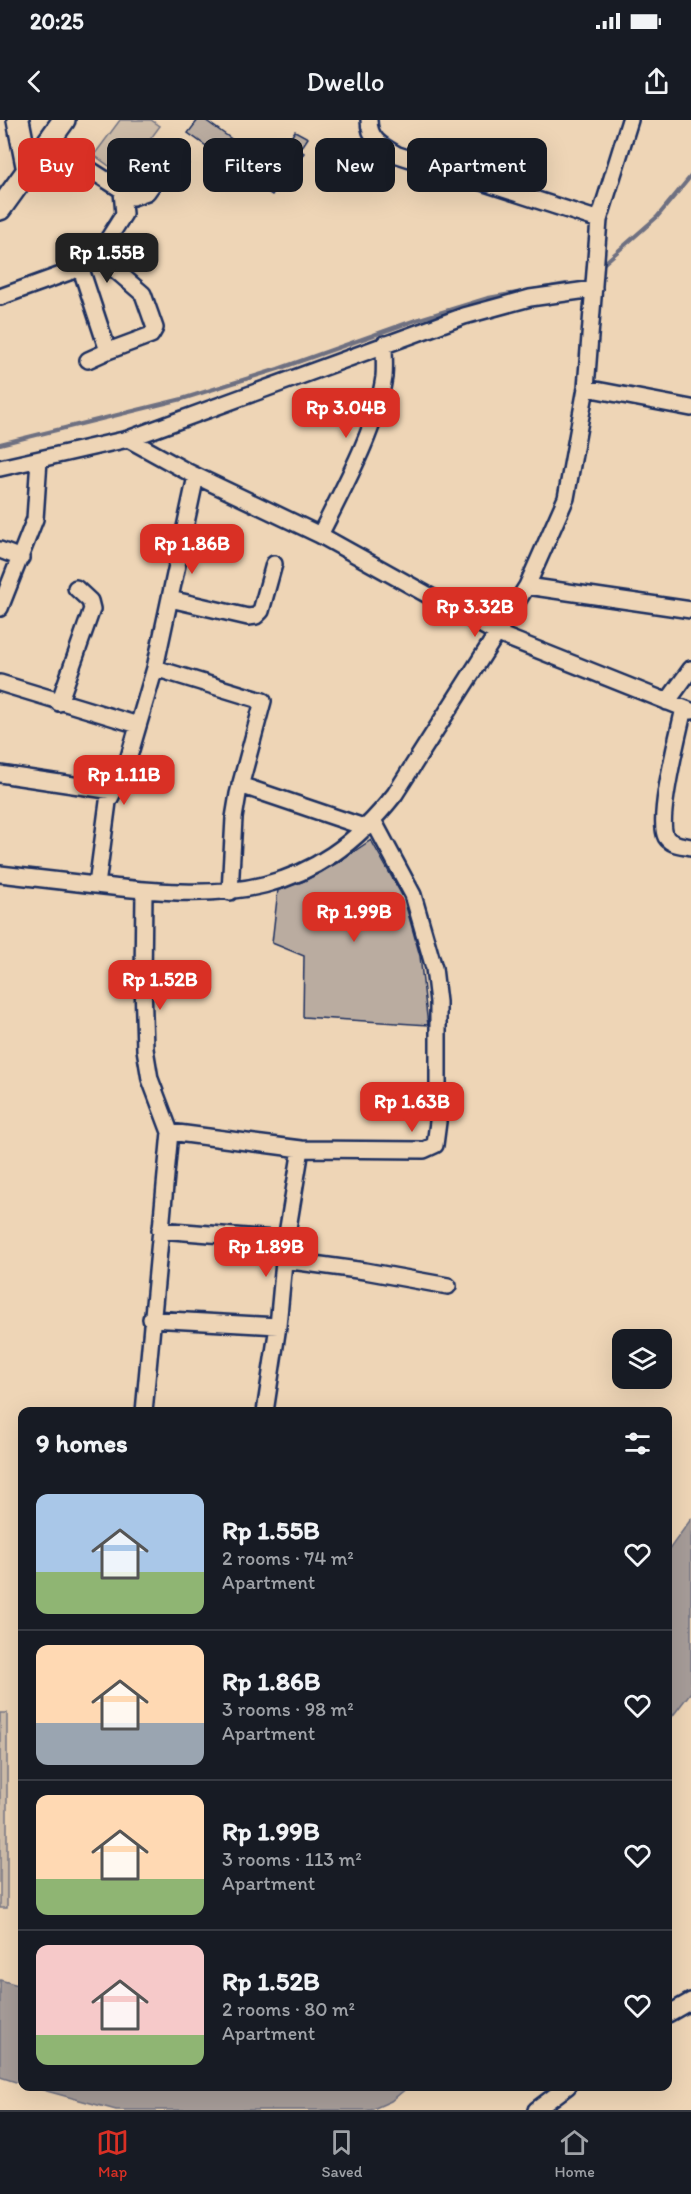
<!DOCTYPE html>
<html lang="en">
<head>
<meta charset="utf-8">
<style>
	body { margin:0; font-family:Itim,sans-serif; background:#242831; color:#f1f3f6; height:100vh; display:flex; flex-direction:column; font-size:22px; white-space:nowrap }
	* { box-sizing:border-box; margin:0 }
	p { font-size:20px; color:#9ea1a6 }
	.icon { flex:none; width:33px; height:33px; fill:none; stroke:currentColor; stroke-width:2; stroke-linecap:round; stroke-linejoin:round }
	.map { position:relative; flex:1; overflow:hidden }
	.drawer { position:absolute; left:18px; top:1287px; width:654px; height:684px; display:flex; flex-direction:column; background:#171b24; border-radius:12px; box-shadow:0 6px 24px #0002 }
	.drawer>* { flex:none }
	.top-card { position:absolute; left:18px; top:18px; width:656px; height:54px; display:flex; gap:12px }
	.controls { position:absolute; left:612px; top:1209px; display:grid; gap:12px }
	.controls a { display:grid; place-items:center; width:60px; height:60px; border-radius:12px; background:#171b24; box-shadow:0 6px 24px #0002; font-size:30px }
	.price { position:absolute; translate:-50% -51px; padding:0 14px; border-radius:12px; background:#d93025; color:#fff; font-size:20px; line-height:39px; filter:drop-shadow(0 2px 3px #0008) }
	.price::after { content:''; position:absolute; left:50%; top:36px; width:18px; height:14px; margin-left:-9px; background:inherit; clip-path:polygon(0 0,100% 0,50% 100%) }
	.price.selected { background:#222; color:#fff }
	ul { padding:0; list-style:none }
	li { display:flex; align-items:center; gap:18px; height:150px; padding:0 18px }
	li+li { border-top:2px solid #363941 }
	li span { display:grid; place-items:center; flex:none; width:168px; height:120px; border-radius:12px; color:#555 }
	li>.icon { margin-inline-start:auto }
	span .icon { width:72px; height:72px; fill:#fffc; stroke-width:1 }
	li b { font-size:26px }
	h2 { display:flex; justify-content:space-between; align-items:center; height:72px; padding:0 18px; font-size:26px }
	.chip { padding:0 21px; border-radius:12px; background:#171b24; box-shadow:0 6px 24px #0002; font-size:21px; line-height:54px }
	.chip.selected { background:#d93025; color:#fff }
	.status { display:flex; justify-content:space-between; align-items:center; height:42px; padding:0 30px; background:#171b24; direction:ltr }
	.status svg { height:16px; fill:currentColor }
	header { display:flex; justify-content:space-between; align-items:center; height:78px; padding:0 18px; background:#171b24; font-size:27px; font-weight:600 }
	.tabs { display:flex; justify-content:space-around; align-items:center; height:84px; border-top:2px solid #363941; background:#171b24; font-size:16px; color:#9ea1a6 }
	.tabs a { display:grid; justify-items:center; gap:3px }
	.tabs .selected { color:#d93025 }
	.map>svg:first-child { display:block }
	.green { fill:#cfbda9; stroke:#757684; stroke-width:1.5 }
	.water { fill:#a69c98; stroke:#6e7081; stroke-width:1.5 }
	.lines { fill:none; stroke-linecap:round; stroke-linejoin:round }
	.stream { stroke:#6e7081; stroke-width:4 }
	.building { fill:#baaca0; stroke:#1b2f5e; stroke-width:1.5 }
	.minor-casing { stroke:#1b2f5e; stroke-width:20 }
	.secondary-casing { stroke:#1b2f5e; stroke-width:26 }
	.minor { stroke:#eed5b6; stroke-width:15 }
	.secondary { stroke:#eed5b6; stroke-width:21 }
</style>
</head>
<body>
<div class="status"><b>20:25</b><svg viewBox="0 0 49 12"><path d="M0 12V9h3v3zM5 12V6h3v6zM10 12V3h3v9zM15 12V0h3v12zM26 1h20v11H26zM47 4h2v5h-2z"/></svg></div>
<header><svg class="icon" aria-label="back" viewBox="0 0 24 24"><path d="M15 5l-7 7 7 7"/></svg>Dwello<svg class="icon" aria-label="share" viewBox="0 0 24 24"><path d="M12 15V3M7 8l5-5 5 5M5 13v7h14v-7"/></svg></header>
<div class="map">
<svg width="691" height="1990" viewBox="0 0 691 1990">
	<rect width="100%" height="100%" fill="#eed5b6"/>
	<filter id="ink" filterUnits="userSpaceOnUse"><feTurbulence type="fractalNoise" baseFrequency=".0167" numOctaves="2"/><feDisplacementMap in="SourceGraphic" scale="12" xChannelSelector="R" yChannelSelector="G"/><feConvolveMatrix kernelMatrix="1 2 1 2 8 2 1 2 1" color-interpolation-filters="sRGB"/></filter>
	<g filter="url(#ink)">
		<path class="green" d="M120,0H151L160,6L123,56L94,35Z
			M0,1593H7V1788H0Z"/>
		<path class="water" d="M691,1399V1572L668,1602V1431Z
			M0,1860L22,1866V1964L0,1957Z
			M32,1967H408L391,1981L371,1990H116Z"/>
		<g class="lines">
			<path class="stream" d="M601,146L657,97L691,56
				M0,324L182,279L278,249L413,201L488,178L566,164"/>
		</g>
		<path class="building" d="M198,0H205L251,33L253,30L271,42L285,20L288,22L295,11L308,18L300,30L304,33L291,53L288,51L272,75L238,53L240,50L188,13Z
			M371,720L404,779L420,836L428,905L303,897L304,836L272,823L278,770L304,761L337,743Z"/>
		<g class="lines">
			<g class="minor-casing">
				<path id="minor" d="M369,0C369,20 382,26 398,35L599,100
					M48,23L133,77L147,72L170,40H180
					M98,135L143,174L155,208L151,215L108,231
					M80,146L108,231L88,240
					M0,177L72,151L98,135L124,94L122,71
					M586,268L691,288
					M128,319L188,352L320,415L498,514L691,591
					M0,348L128,319L464,196L530,178L594,169
					M320,415C343,369 377,308 384,257C385,246 384,235 384,224
					M0,430L21,438
					M527,466L691,490
					M170,479L248,497L256,496L261,491L274,444
					M0,488L35,399L39,340
					M155,548L196,356
					M0,563L138,605
					M667,582L691,549
					M59,583L92,489L90,481L76,468
					M684,588C679,612 656,699 666,717C671,725 682,725 691,727
					M0,654L113,671
					M240,665L367,708
					M0,754C35,758 70,762 104,766C227,780 313,779 395,674L527,466L566,378L586,268L599,100L630,0
					M97,765L108,682L126,647L155,548L263,581L238,674L234,698L230,772
					M170,1012L301,1029L424,1030L435,1025L438,1002V882L434,848L413,775L374,702
					M160,1110L286,1120
					M284,1140L365,1151L448,1166
					M151,1199L278,1206
					M144,1292L170,1012L150,959L145,929L143,863L144,770
					M265,1292L278,1206L286,1120L301,1029
					M668,1894L691,1881
					M536,1990L568,1966"/>
			</g>
			<g class="secondary-casing">
				<path id="secondary" d="M18,0L28,51
					M0,89L64,0"/>
			</g>
			<use href="#minor" class="minor"/>
			<use href="#secondary" class="secondary"/>
		</g>
	</g>
</svg>
<div class="controls">
<a><svg class="icon" aria-label="layers" viewBox="0 0 24 24"><path d="M12 4l9 5-9 5-9-5zM3 14l9 5 9-5"/></svg></a>
</div>
<b class="price selected" style="left:107px;top:164px">Rp 1.55B</b>
<b class="price" style="left:346px;top:319px">Rp 3.04B</b>
<b class="price" style="left:192px;top:455px">Rp 1.86B</b>
<b class="price" style="left:475px;top:518px">Rp 3.32B</b>
<b class="price" style="left:124px;top:686px">Rp 1.11B</b>
<b class="price" style="left:354px;top:823px">Rp 1.99B</b>
<b class="price" style="left:160px;top:891px">Rp 1.52B</b>
<b class="price" style="left:412px;top:1013px">Rp 1.63B</b>
<b class="price" style="left:266px;top:1158px">Rp 1.89B</b>
<div class="top-card">
<a class="chip selected">Buy</a>
<a class="chip">Rent</a>
<a class="chip">Filters</a>
<a class="chip">New</a>
<a class="chip">Apartment</a>
</div>
<section class="drawer">
<h2>9 homes<svg class="icon" aria-label="filters" viewBox="0 0 24 24"><path d="M4 7h16M4 17h16"/><circle cx="9" cy="7" r="2"/><circle cx="15" cy="17" r="2"/></svg></h2>
<ul>
<li><span style="background:linear-gradient(#a9c7e8 65%,#8fb573 0)"><svg class="icon" aria-label="home" viewBox="0 0 24 24"><path d="M3 11l9-7 9 7M6 9v11h12V9"/></svg></span><div><b>Rp 1.55B</b><p>2 rooms · 74 m²</p><p>Apartment</p></div><svg class="icon" aria-label="heart" viewBox="0 0 24 24"><path d="M12 20l-8-8c-3-5 5-10 8-4 3-6 11-1 8 4z"/></svg></li>
<li><span style="background:linear-gradient(#ffd9b3 65%,#9aa5b1 0)"><svg class="icon" aria-label="home" viewBox="0 0 24 24"><path d="M3 11l9-7 9 7M6 9v11h12V9"/></svg></span><div><b>Rp 1.86B</b><p>3 rooms · 98 m²</p><p>Apartment</p></div><svg class="icon" aria-label="heart" viewBox="0 0 24 24"><path d="M12 20l-8-8c-3-5 5-10 8-4 3-6 11-1 8 4z"/></svg></li>
<li><span style="background:linear-gradient(#ffd9b3 70%,#8fb573 0)"><svg class="icon" aria-label="home" viewBox="0 0 24 24"><path d="M3 11l9-7 9 7M6 9v11h12V9"/></svg></span><div><b>Rp 1.99B</b><p>3 rooms · 113 m²</p><p>Apartment</p></div><svg class="icon" aria-label="heart" viewBox="0 0 24 24"><path d="M12 20l-8-8c-3-5 5-10 8-4 3-6 11-1 8 4z"/></svg></li>
<li><span style="background:linear-gradient(#f6c9c9 75%,#8fb573 0)"><svg class="icon" aria-label="home" viewBox="0 0 24 24"><path d="M3 11l9-7 9 7M6 9v11h12V9"/></svg></span><div><b>Rp 1.52B</b><p>2 rooms · 80 m²</p><p>Apartment</p></div><svg class="icon" aria-label="heart" viewBox="0 0 24 24"><path d="M12 20l-8-8c-3-5 5-10 8-4 3-6 11-1 8 4z"/></svg></li>
</ul>
</section>
</div>
<nav class="tabs">
<a class="selected"><svg class="icon" aria-label="map" viewBox="0 0 24 24"><path d="M3 6l6-2 6 2 6-2v14l-6 2-6-2-6 2zM9 4v14M15 6v14"/></svg>Map</a>
<a><svg class="icon" aria-label="saved" viewBox="0 0 24 24"><path d="M7 4h10v16l-5-4-5 4z"/></svg>Saved</a>
<a><svg class="icon" aria-label="home" viewBox="0 0 24 24"><path d="M3 11l9-7 9 7M6 9v11h12V9"/></svg>Home</a>
</nav>
</body>
</html>
